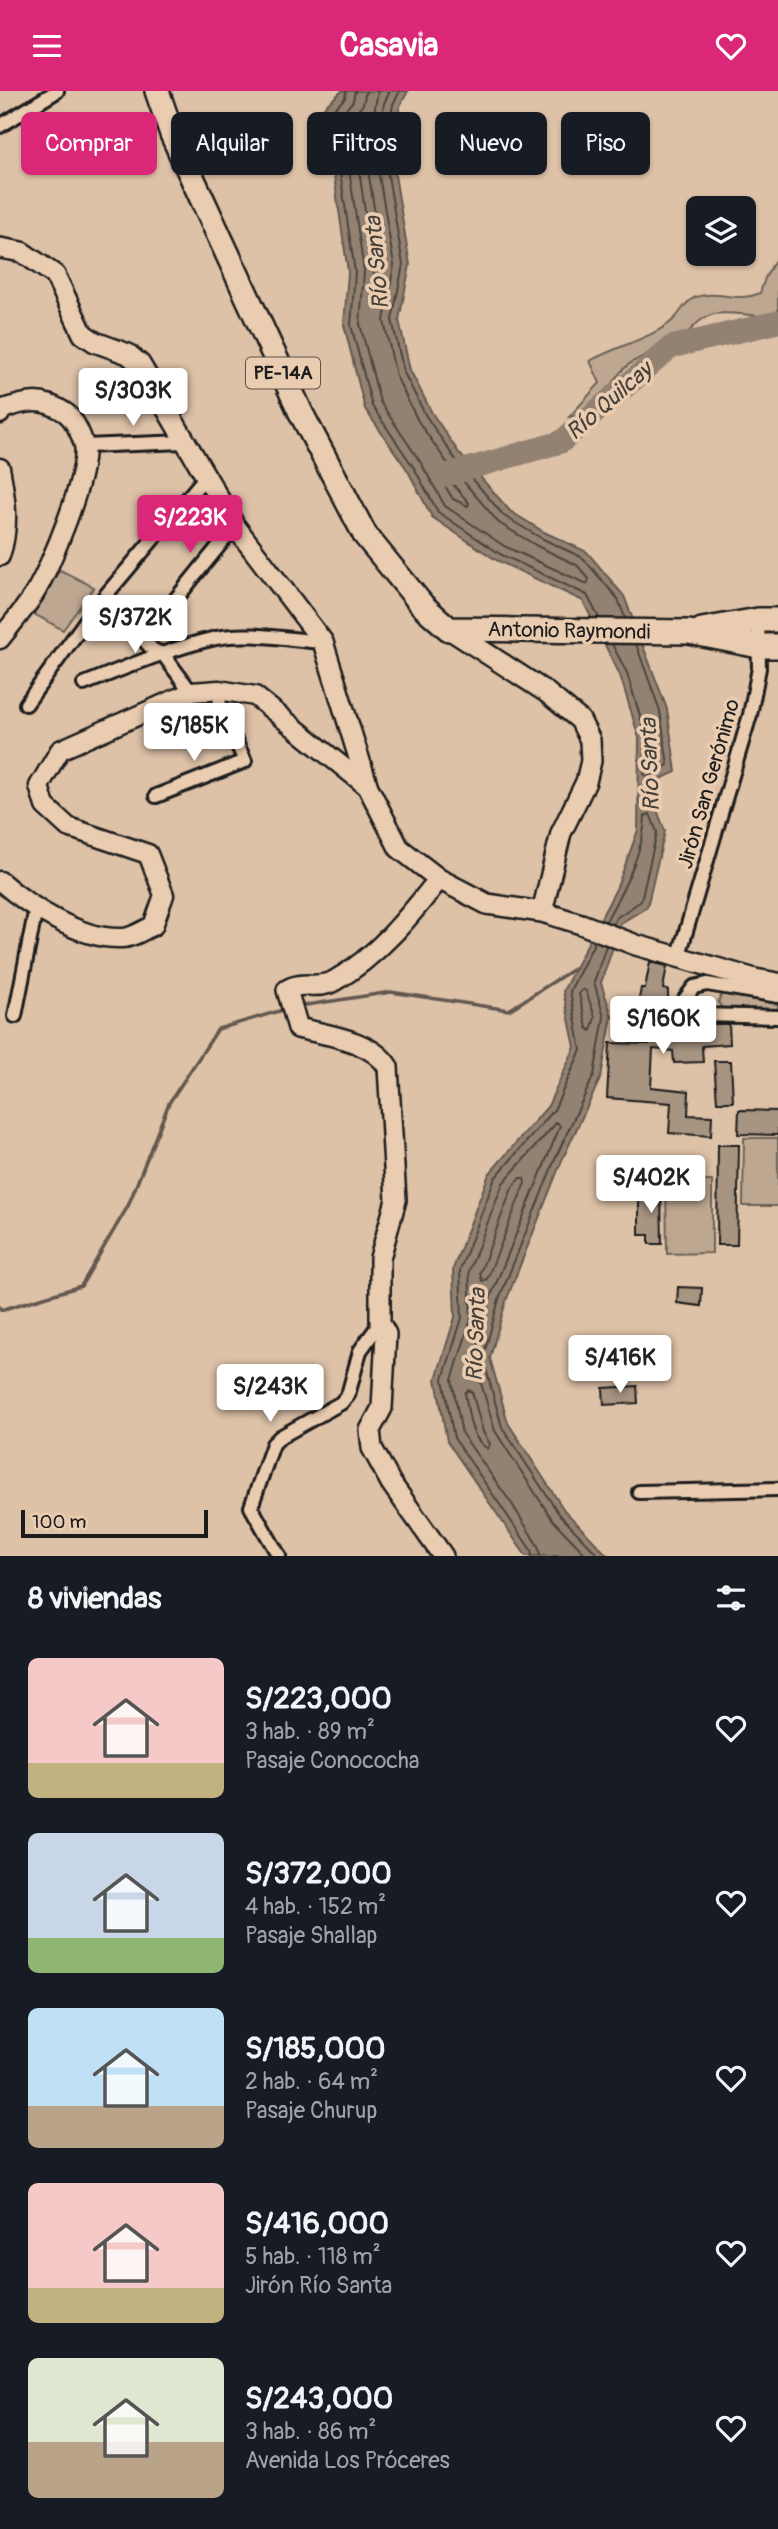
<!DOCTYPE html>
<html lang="es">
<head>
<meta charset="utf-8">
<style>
	body { margin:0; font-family:Pangolin,sans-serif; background:#20242c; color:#f1f3f6; height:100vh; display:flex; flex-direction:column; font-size:26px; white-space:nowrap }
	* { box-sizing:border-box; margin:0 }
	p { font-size:23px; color:#9ea1a6 }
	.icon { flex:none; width:38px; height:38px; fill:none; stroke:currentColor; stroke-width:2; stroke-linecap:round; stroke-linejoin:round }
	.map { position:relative; height:1465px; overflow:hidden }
	.details { display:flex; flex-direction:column; background:#171b24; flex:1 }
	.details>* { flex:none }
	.guide { position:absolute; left:21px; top:21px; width:737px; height:63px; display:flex; gap:14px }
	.tools { position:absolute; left:686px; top:105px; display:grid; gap:14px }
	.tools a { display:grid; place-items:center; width:70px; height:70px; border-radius:10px; background:#171b24; box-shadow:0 2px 5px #0004; font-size:35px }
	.scale { position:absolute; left:21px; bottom:18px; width:187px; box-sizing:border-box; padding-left:7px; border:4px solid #1c1c1c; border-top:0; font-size:19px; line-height:24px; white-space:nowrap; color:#1c1c1c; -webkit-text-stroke:5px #eacdb1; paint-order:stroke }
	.price { position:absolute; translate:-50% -60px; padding:0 16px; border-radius:7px; background:#fff; color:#222; font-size:23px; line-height:46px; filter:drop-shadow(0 2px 4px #0008) }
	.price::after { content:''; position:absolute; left:50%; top:42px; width:21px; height:16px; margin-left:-10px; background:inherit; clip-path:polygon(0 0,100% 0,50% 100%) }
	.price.selected { background:#db2777; color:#fff }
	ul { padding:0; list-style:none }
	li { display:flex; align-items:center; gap:21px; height:175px; padding:0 28px }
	li span { display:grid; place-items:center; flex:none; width:196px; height:140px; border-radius:10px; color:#555 }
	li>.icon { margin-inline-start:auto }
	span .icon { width:84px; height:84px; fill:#fffc; stroke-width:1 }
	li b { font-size:30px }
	h2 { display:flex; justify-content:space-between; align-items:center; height:84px; padding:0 28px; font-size:30px }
	.pill { padding:0 24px; border-radius:10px; background:#171b24; box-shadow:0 2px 5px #0004; font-size:24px; line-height:63px }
	.pill.selected { background:#db2777; color:#fff }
	header { display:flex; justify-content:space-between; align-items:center; height:91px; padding:0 28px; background:#db2777; color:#fff; font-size:32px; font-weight:700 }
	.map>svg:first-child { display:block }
	.green { fill:#bda791; stroke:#6c6256; stroke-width:2 }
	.water { fill:#938272; stroke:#635950; stroke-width:2 }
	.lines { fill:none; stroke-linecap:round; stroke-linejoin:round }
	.shore { stroke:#4c453e; stroke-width:2 }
	.stream { stroke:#635950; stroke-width:3.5 }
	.river { stroke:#938272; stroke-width:23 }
	.building { fill:#a79481; stroke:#1c1c1c; stroke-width:2 }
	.street-casing { stroke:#1c1c1c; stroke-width:18 }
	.secondary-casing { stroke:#1c1c1c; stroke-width:23 }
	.primary-casing { stroke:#1c1c1c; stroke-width:24 }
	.highway-casing { stroke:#1c1c1c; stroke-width:28 }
	.street { stroke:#eacdb1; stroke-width:12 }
	.secondary { stroke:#eacdb1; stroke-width:18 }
	.primary { stroke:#eacdb1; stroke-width:19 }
	.highway { stroke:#eacdb1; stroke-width:23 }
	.labels { text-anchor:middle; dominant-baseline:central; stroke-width:7; stroke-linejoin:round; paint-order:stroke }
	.shield { fill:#eacdb1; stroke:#5a5149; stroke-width:2 }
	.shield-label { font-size:19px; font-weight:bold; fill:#1c1c1c }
	.street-label { font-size:21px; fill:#1c1c1c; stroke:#eacdb1 }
	.water-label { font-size:23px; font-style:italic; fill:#46403a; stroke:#eacdb1 }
</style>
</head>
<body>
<header><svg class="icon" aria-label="menu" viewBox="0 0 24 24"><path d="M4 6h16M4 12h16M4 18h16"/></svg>Casavia<svg class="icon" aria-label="heart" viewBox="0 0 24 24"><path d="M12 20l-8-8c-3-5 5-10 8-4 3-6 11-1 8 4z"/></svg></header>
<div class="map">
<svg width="778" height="1465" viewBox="0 0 778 1465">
	<rect width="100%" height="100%" fill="#dec2a8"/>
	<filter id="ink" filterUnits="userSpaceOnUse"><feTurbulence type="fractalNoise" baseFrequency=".0143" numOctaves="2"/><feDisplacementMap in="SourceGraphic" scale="14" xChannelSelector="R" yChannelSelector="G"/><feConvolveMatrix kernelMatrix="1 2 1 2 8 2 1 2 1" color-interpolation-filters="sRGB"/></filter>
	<g filter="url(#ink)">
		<path class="green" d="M778,164V222C757,229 735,219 714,223C698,227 692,240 680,248C667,257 649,261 636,269C607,284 611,319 569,326L600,292L590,270C612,257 657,245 673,229C681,222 685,210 696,206C719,199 738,212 760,202L765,187Z
			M60,479L94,496L63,539L32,522Z
			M722,903L778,913V922L723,919L718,911Z
			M744,1047H778V1115H743Z
			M666,1090H712V1162L667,1163Z"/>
		<path class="water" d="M342,0H408L400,15L392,66L410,174L399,229L410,279L432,322L459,362L510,420L544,441L587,461L624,505L667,618L676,681L654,691V711L665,740L647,816L621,832L601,892L612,925L601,986L562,1069L506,1210L490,1267L508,1332L564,1419L608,1465H526L447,1350L436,1288L455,1226L453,1178L489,1083L548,1015L575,956L563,900L617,796L638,739L639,647L620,584L583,510L496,469L432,426L408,380L365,318L344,234L348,181L324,16Z"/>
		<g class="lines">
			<path class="shore" d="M346,0L345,7L331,21L355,181L351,234L372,315L414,377L438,421L500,463L587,504L599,527
				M355,0L353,10L341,24L364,180L360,233L380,311L421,372L445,415L504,455L587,493L589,488L577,474L537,455L499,432L446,370L418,330L396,285L384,230L394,174L376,66L384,12L390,0
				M366,0L363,13L352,28L374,185L378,188L381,186L383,174L366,66L378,0
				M400,0L393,13L385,66L403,174L392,229L404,282L426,325L453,365L504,425L541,447L583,467L618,508L625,527
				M447,391H451L469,412L468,415L453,408L445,395Z
				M612,553L627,582L646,645L644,683L648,686L668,674L660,620L636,553
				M606,830C623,799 644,761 645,725L650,723L657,741L641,810L616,827L613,833
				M583,898L586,900L595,926L591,940L587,937L579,903Z
				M520,1087H524L525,1092L487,1188L482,1190L480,1182L512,1097Z
				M468,1299L472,1301L483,1341L490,1353L488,1358C469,1347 469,1322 465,1302Z
				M532,1465L531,1459L454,1347L443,1288L462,1227L460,1179L495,1087L554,1019L581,959L570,900L595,850
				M540,1465L538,1455L512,1413L462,1343L452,1289L471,1228L469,1180L503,1092L557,1031L560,1035L491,1205L474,1268L495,1340L552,1428L587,1465
				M599,1465L559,1423L502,1336L483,1267L499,1208L556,1066L594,984L604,926L594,891L606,855"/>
			<path class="stream" d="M300,915L391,901L509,919L575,877
				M0,1216L1,1219L81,1195L128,1115L169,1012L218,938L286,918"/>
			<path class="river" d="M443,385L561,351L671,256L778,231"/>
		</g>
		<path class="building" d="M650,871L667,875L663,898L668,899V924L679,925L699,933H729L730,953L702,955L703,971L674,972L673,960L653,958L651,996L689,1000L688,1024L712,1025L711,1045L669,1042L671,1012L607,1007L610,952L649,953V919L637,918L641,897H645Z
			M714,970H731L733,1011H717Z
			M739,1019L778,1020V1044L738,1043Z
			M718,1054H739L737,1154H717Z
			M639,1099H661L662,1153H649V1144H639Z
			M678,1196L702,1197L701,1215L677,1212Z
			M637,1295L638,1312L604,1314L603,1297Z"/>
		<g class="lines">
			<g class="street-casing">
				<path id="street" d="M0,35L57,0
					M85,355L184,351
					M105,506L153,559L163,563L191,601
					M171,514L235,435
					M84,593C127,576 171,557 216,547C249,540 289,549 323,551
					M26,613L95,517L207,384
					M156,705L245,670L220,617L219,599
					M679,864L750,624L759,577L758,529
					M778,905L707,893L694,896L685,908L686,920L701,924L778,926
					M15,925L36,817
					M639,1401L778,1398
					M279,1465L251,1416L273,1353L280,1346L341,1312L348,1304L360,1260L380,1232"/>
			</g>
			<g class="secondary-casing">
				<path id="secondary" d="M0,323V319C26,310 42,306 66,322C74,328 81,343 84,354C90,381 49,480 33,505C23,520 11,534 0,548
					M0,377C6,408 10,435 0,465
					M0,790C30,816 81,849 122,847C132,847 143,839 153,835L164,804L148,763L68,736L45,715L39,695L60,659L191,601L219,599L255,605L368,696"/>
			</g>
			<g class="primary-casing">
				<path id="primary" d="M0,157L22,161L55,184L83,243L95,251L128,263L140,273L235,435L323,551L368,696L399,757L439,788L487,813L542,821L581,833L636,854L755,888L778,892
					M449,538L546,601L580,629L590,649L591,670L586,691L561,742L542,821
					M439,788C409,826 377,866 334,890C319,899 302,889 287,899L298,937C326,944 372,949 388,976L396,1109L380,1167V1232L386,1243L382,1317L370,1339L372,1357L391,1392L443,1465"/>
			</g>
			<g class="highway-casing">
				<path id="highway" d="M157,0L172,43L301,322L365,444L423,515L449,538L689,541L759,555H778
					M702,539L758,529H778"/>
			</g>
			<use href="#street" class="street"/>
			<use href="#secondary" class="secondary"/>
			<use href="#primary" class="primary"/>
			<use href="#highway" class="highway"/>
		</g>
	</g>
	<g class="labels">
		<rect class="shield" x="246" y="266.5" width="74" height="31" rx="5"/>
		<g class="shield-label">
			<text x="283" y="282">PE-14A</text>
		</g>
		<g class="street-label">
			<text transform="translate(569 540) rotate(1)">Antonio Raymondi</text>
			<text transform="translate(709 693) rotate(-74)">Jirón San Gerónimo</text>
		</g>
		<g class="water-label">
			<text transform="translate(377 172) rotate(-95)">Río Santa</text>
			<text transform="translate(609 310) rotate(-41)">Río Quilcay</text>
			<text transform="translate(650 674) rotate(-92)">Río Santa</text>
			<text transform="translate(476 1244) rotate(-88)">Río Santa</text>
		</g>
	</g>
</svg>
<div class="tools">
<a><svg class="icon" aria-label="layers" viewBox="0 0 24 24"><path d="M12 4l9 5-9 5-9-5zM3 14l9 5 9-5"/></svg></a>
</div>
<div class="scale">100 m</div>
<b class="price" style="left:133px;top:337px">S/303K</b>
<b class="price selected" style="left:190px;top:464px">S/223K</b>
<b class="price" style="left:135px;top:564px">S/372K</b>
<b class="price" style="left:194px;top:672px">S/185K</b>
<b class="price" style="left:663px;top:965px">S/160K</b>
<b class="price" style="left:651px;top:1124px">S/402K</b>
<b class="price" style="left:620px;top:1304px">S/416K</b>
<b class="price" style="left:270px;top:1333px">S/243K</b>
<div class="guide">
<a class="pill selected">Comprar</a>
<a class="pill">Alquilar</a>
<a class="pill">Filtros</a>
<a class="pill">Nuevo</a>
<a class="pill">Piso</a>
</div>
</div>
<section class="details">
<h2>8 viviendas<svg class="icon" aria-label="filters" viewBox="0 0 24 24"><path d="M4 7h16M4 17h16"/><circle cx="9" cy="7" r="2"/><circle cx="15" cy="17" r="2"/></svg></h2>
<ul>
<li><span style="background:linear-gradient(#f6c9c9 75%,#c2b280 0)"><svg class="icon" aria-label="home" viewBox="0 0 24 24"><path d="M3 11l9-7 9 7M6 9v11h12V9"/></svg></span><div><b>S/223,000</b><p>3 hab. · 89 m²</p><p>Pasaje Conococha</p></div><svg class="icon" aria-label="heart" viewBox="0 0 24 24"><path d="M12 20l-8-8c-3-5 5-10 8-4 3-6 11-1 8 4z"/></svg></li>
<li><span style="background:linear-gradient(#c9d6e8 75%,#8fb573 0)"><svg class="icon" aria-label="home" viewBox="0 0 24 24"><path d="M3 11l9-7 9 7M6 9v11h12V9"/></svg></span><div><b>S/372,000</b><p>4 hab. · 152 m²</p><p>Pasaje Shallap</p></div><svg class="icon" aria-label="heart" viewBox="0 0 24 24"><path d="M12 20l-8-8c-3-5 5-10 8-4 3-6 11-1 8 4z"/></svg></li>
<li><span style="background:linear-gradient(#bfe0f5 70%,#b9a48a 0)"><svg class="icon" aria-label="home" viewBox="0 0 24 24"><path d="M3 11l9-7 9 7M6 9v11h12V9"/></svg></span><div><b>S/185,000</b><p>2 hab. · 64 m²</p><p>Pasaje Churup</p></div><svg class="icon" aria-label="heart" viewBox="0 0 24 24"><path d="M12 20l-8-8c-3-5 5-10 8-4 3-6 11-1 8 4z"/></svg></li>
<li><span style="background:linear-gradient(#f6c9c9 75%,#c2b280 0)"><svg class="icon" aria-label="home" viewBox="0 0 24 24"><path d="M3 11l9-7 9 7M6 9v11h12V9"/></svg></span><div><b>S/416,000</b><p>5 hab. · 118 m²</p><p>Jirón Río Santa</p></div><svg class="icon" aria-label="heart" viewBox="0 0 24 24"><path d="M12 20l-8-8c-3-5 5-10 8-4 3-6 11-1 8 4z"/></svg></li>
<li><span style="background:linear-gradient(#dfe7d0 60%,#b9a48a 0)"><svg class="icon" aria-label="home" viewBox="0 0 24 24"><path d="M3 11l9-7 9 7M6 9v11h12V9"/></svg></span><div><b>S/243,000</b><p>3 hab. · 86 m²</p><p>Avenida Los Próceres</p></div><svg class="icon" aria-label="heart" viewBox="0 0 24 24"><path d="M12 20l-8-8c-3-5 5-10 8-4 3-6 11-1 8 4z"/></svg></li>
</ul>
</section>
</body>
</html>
